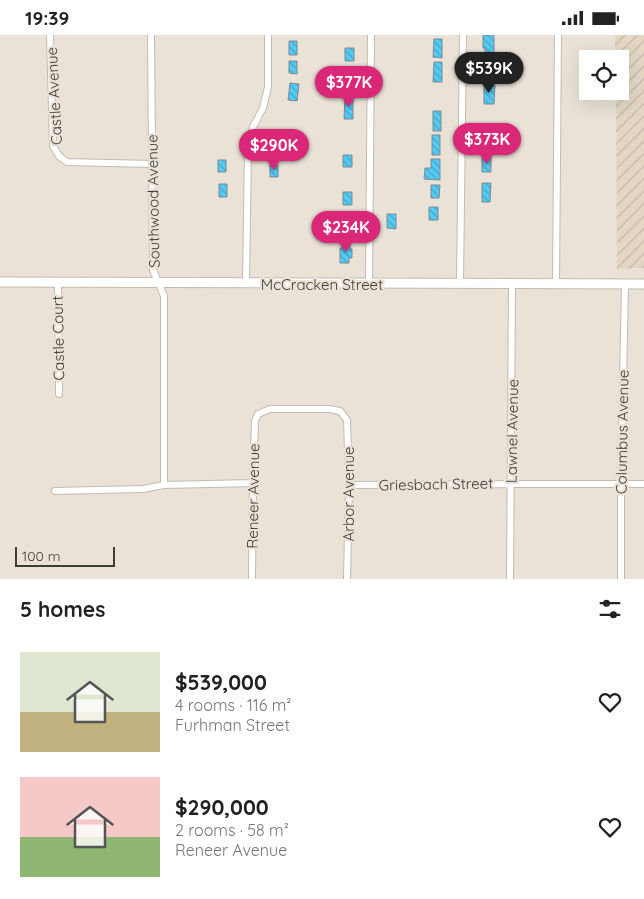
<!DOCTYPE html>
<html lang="en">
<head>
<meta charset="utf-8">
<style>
	body { margin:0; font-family:Quicksand,sans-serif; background:#f2f2f2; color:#222; height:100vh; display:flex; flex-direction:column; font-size:19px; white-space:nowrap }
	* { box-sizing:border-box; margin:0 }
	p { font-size:16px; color:#767676 }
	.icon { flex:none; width:28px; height:28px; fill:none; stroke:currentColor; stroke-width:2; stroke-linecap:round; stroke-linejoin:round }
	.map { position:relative; height:544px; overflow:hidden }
	.drawer { display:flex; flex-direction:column; background:#fff; flex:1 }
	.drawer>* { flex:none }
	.fabs { position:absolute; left:579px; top:15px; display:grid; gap:10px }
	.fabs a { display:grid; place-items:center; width:50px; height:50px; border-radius:0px; background:#fff; box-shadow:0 5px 20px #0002; font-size:25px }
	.scale { position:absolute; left:15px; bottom:12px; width:100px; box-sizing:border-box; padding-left:5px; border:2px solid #3f3c37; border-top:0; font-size:14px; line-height:18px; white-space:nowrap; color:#3f3c37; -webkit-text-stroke:4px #eae2d6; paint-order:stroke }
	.price { position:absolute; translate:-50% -42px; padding:0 11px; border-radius:18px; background:#db2777; color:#fff; font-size:16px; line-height:32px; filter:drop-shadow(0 1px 2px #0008) }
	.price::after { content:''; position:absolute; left:50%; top:30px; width:15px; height:11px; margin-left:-8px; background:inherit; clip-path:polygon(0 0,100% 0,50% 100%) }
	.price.selected { background:#222; color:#fff }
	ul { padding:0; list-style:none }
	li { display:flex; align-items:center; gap:15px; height:125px; padding:0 20px }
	li span { display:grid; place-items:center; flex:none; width:140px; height:100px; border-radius:0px; color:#555 }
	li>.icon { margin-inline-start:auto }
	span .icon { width:60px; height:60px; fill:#fffc; stroke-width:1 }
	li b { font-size:21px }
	h2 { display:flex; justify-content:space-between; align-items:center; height:60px; padding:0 20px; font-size:21px }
	.status { display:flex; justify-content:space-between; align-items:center; height:35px; padding:0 25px; background:#fff; direction:ltr }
	.status svg { height:14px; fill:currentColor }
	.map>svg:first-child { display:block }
	.industrial { fill:url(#industrial-furrows) }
	.building { fill:url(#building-back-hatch); stroke:#7c8a90 }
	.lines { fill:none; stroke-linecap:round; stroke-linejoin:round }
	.street-casing { stroke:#c3bbaf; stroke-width:8 }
	.secondary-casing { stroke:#c3bbaf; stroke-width:11 }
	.street { stroke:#fff; stroke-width:6 }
	.secondary { stroke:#fff; stroke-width:9 }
	.labels { text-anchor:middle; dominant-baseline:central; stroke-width:4.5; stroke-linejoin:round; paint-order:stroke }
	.street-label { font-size:15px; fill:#3f3c37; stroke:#eae2d6 }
</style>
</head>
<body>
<div class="status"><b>19:39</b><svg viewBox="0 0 49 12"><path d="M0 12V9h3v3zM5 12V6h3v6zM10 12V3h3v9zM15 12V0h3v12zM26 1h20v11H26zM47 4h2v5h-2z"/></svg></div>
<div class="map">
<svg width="644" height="544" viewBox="0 0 644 544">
	<defs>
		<pattern id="industrial-furrows" width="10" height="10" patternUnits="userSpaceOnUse" patternTransform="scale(1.25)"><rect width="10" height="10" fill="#e3d7c4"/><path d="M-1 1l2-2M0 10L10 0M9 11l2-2" fill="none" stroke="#c4b9a9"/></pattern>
		<pattern id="building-back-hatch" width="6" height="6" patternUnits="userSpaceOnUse" patternTransform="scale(1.25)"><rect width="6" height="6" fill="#54cbf5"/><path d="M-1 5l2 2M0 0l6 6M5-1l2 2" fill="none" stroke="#47a6c7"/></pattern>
	</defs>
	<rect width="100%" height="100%" fill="#eae2d6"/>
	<path class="industrial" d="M615,0H644V233L617,234L616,56H620V24H615Z"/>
	<path class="building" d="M483,0H494V18H485V13H483Z
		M434,4H442V23L433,22Z
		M289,6H297V20H289Z
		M345,13H354V26H345Z
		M484,25H493V33H496V45H486V34L484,33Z
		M289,26H297V39L289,38Z
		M434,27H442V47H433Z
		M345,34H353V54H345Z
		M290,48L299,49L297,66L288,65Z
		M484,50H495L494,69H484Z
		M345,61H353V84H344Z
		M433,76H441V96H433Z
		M273,96H281V115H273Z
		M432,100H440V120H432Z
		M483,100H491V120L482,119Z
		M343,120H352V132H343Z
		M482,123H491V137H482Z
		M431,124H440V145L424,144L425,133H431Z
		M218,125H226V137H218Z
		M270,130H278V142H270Z
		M482,148H491L490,167H482Z
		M219,149H227V162H219Z
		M431,150H440L439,163H431Z
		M343,157H352V170H343Z
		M429,172H438V185H429Z
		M387,179H396V194L387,193Z
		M343,186L352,187V199H343Z
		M342,207H350V214H352V223H349V228H340V213H342Z"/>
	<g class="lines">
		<g class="street-casing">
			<path id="street" d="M50,0L53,111L59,121L67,127L152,129
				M151,0L153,235L164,261V450
				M58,248L59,359
				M369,248L371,0
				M460,248L463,0
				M246,249L248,113L253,92L263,73L268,52V0
				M556,249L558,0
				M349,450L511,449H644
				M55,456L143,454L164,450L253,448
				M252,544L253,448L255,386L258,379L270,374H329L340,376L347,385L349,450L347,544
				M510,544L512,249
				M621,544V449L625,249"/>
		</g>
		<g class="secondary-casing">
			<path id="secondary" d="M0,247L644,249"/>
		</g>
		<use href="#street" class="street"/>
		<use href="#secondary" class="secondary"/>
	</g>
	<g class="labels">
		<g class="street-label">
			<text transform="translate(54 61) rotate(-93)">Castle Avenue</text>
			<text transform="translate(153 166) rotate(-91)">Southwood Avenue</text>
			<text x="322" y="249">McCracken Street</text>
			<text transform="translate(58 303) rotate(-91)">Castle Court</text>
			<text transform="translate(512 396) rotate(-89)">Lawnel Avenue</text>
			<text transform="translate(622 397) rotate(-89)">Columbus Avenue</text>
			<text transform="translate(436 449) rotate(-1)">Griesbach Street</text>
			<text transform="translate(348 459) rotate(-90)">Arbor Avenue</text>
			<text transform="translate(253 461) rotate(-89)">Reneer Avenue</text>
		</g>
	</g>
</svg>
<div class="fabs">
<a><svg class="icon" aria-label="locate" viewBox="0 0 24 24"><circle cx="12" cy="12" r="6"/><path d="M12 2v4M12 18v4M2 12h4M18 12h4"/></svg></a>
</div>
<div class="scale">100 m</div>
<b class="price selected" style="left:489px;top:59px">$539K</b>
<b class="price" style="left:349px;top:73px">$377K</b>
<b class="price" style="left:487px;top:130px">$373K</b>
<b class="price" style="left:274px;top:136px">$290K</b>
<b class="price" style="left:346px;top:218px">$234K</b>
</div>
<section class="drawer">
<h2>5 homes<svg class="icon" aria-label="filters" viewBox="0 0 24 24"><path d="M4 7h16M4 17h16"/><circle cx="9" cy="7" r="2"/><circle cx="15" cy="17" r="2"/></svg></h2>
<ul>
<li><span style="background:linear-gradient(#dfe7d0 60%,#c2b280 0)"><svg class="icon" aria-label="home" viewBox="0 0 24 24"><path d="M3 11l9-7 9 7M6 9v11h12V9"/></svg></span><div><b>$539,000</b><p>4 rooms · 116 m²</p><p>Furhman Street</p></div><svg class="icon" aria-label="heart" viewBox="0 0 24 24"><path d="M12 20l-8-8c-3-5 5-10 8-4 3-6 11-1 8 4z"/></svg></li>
<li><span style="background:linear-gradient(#f6c9c9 60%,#8fb573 0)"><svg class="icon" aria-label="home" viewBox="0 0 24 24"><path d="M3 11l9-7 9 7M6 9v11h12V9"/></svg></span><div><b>$290,000</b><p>2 rooms · 58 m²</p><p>Reneer Avenue</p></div><svg class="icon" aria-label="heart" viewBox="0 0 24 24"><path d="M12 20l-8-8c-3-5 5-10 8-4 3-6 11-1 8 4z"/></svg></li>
</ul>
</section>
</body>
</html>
